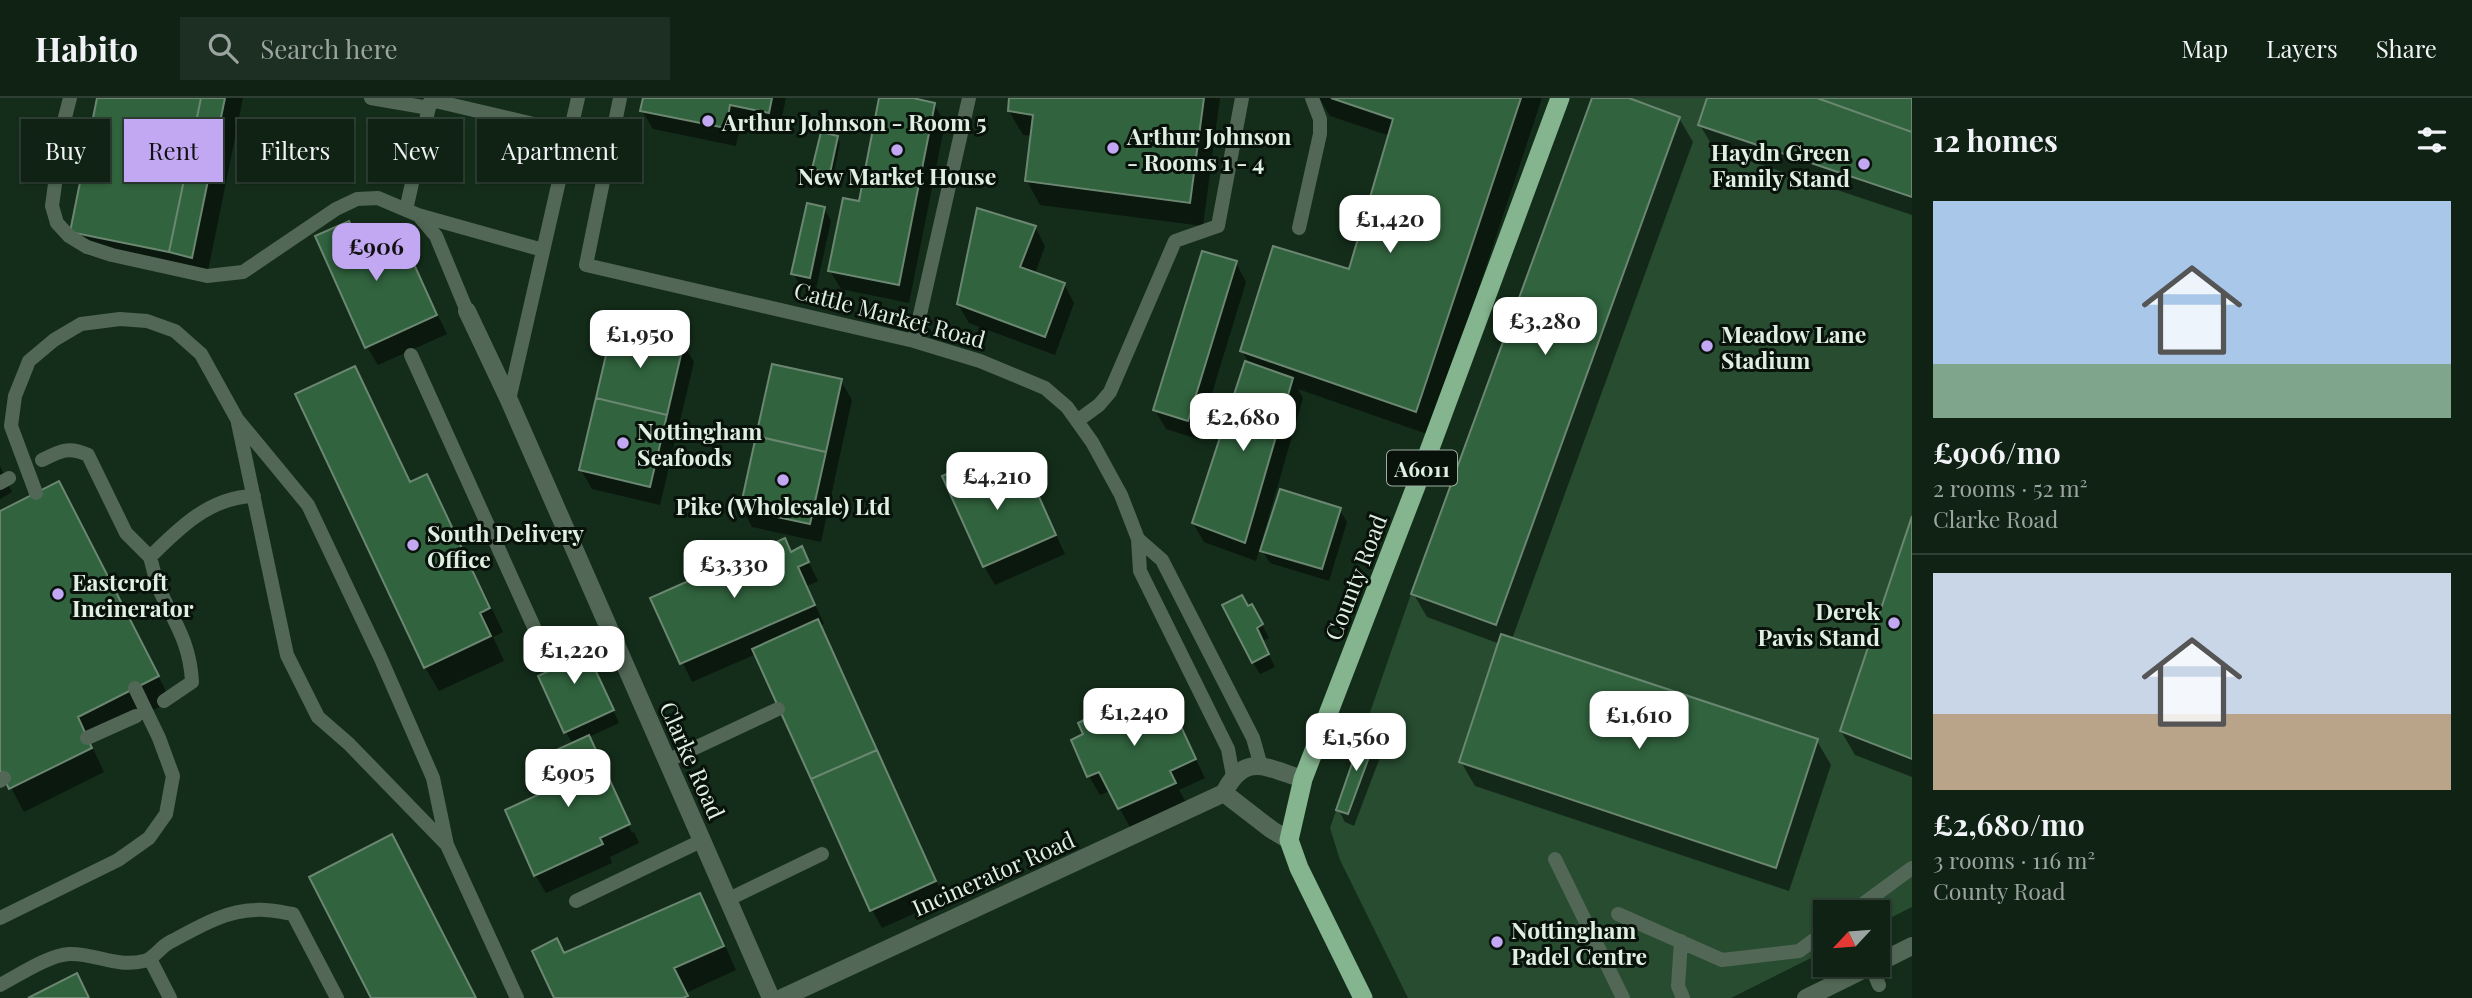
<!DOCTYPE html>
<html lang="en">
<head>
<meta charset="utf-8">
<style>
	body { margin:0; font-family:"Playfair Display",serif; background:#1d2f22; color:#f1f3f6; height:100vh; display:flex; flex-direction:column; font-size:26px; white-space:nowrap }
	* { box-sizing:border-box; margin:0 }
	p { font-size:23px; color:#9ba4a0 }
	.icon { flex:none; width:38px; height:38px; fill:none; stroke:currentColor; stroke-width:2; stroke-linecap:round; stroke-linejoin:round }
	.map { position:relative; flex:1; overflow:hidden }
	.sheet { display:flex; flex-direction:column; background:#0f2214; width:560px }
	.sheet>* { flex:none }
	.banner { position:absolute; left:21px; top:21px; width:665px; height:63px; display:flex; gap:14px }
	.needle { width:46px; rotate:244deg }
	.tools { position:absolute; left:1813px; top:802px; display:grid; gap:14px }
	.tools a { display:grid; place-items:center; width:77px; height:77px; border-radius:0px; background:#0f2214; box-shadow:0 2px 5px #0004,0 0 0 2px #2f3f34; font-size:35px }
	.price { position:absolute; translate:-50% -60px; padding:0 16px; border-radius:14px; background:#fff; color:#222; font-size:23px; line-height:46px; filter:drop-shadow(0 2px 4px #0008) }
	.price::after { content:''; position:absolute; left:50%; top:42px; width:21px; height:16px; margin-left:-10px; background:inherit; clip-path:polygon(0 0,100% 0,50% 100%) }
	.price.current { background:#c2a7f2; color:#111 }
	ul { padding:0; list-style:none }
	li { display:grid; align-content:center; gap:14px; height:371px; padding:0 21px }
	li+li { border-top:2px solid #2f3f34 }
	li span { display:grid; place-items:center; height:217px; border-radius:0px; color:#555 }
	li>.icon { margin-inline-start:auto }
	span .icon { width:126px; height:126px; fill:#fffc; stroke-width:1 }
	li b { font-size:30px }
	h2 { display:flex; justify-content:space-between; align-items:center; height:84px; padding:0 21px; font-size:30px }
	.chip { padding:0 24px; border-radius:0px; background:#0f2214; box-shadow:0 2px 5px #0004,0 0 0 2px #2f3f34; font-size:24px; line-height:63px }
	.chip.current { background:#c2a7f2; color:#111 }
	header { display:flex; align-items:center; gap:42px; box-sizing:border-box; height:98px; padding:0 35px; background:#0f2214; border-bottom:2px solid #2f3f34 }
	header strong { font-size:33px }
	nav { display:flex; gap:38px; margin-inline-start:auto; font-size:24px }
	.search { width:490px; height:63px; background:#1d2f22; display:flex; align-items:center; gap:18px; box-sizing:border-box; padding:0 24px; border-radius:0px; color:#9ba4a0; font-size:26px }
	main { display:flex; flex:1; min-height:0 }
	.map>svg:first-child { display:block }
	.green { fill:#274c30 }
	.shadow { fill:#0007 }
	.building { fill:#31633e; stroke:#6b8771; stroke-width:2 }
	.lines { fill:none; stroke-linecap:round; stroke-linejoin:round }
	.service { stroke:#526756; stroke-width:14 }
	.minor { stroke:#526756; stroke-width:18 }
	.trunk { stroke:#84b58e; stroke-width:19 }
	.poi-dot { fill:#c2a7f2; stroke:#08120a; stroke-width:2.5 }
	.labels { text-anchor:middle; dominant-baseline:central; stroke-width:6; stroke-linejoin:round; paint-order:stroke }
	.shield { fill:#08120a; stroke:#9eada1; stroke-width:2 }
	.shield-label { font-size:21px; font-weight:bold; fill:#dfefe2 }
	.poi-label { font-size:23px; font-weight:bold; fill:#dfefe2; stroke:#08120a; text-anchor:start }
	.street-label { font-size:23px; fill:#dfefe2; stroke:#08120a }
</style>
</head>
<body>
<header>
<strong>Habito</strong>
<div class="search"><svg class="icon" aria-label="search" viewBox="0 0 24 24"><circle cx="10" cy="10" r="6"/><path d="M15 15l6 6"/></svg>Search here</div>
<nav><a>Map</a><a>Layers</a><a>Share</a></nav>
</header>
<main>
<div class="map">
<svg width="1912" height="900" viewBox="0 0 1912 900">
	<rect width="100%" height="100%" fill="#142d1a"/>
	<path class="green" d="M1592,0H1912V809L1878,826V814H1825V853L1731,900H1408L1340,762L1330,730L1411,496Z"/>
	<path class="shadow" d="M99,0H243L206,183L86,157L72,133Z
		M645,0H786L779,32L741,24L736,48L653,31L642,12Z
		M881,0H904L934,6L945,25L909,205L841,191L830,173L860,105Z
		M1011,0H1220L1203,128L1040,107L1027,83L1032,38L1023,37L1009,13Z
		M1319,0H1542L1430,337L1298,291L1303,300L1256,463L1204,444L1193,425L1250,267L1242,253L1350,173L1390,38L1330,18Z
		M1594,0H1624L1679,20L1693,44L1512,541L1817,643L1831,667L1789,793L1475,688L1461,664L1500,546L1427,519L1413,495Z
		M1709,0H1912V117L1714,51L1700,27Z
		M837,39L840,45L833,80L817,76L814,71Z
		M824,110L831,123L816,191L800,188L793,175Z
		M349,125L363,151L398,135L447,236L378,267L367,249Z
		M1035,129L1045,148L1035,176L1064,186L1074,205L1055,257L969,225L958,206Z
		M1236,165L1246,184L1198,341L1166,331L1155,312Z
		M683,246L694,264L660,407L592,391L581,372Z
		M355,270L368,294L411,385L427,378L440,402L503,534L493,539L504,563L439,593L425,569Z
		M841,283L852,302L821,444L752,429L742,410Z
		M988,360L1007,396L1032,386L1065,456L995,487L984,468L945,379Z
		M0,368L12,394L0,401Z
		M72,409L171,603L90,644L104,674L24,714L0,669V415Z
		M1339,411L1347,424L1329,483L1270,465L1262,452Z
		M1912,423V679L1855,657L1841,633Z
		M802,451L818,483L807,488L824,526L820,528L945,802L882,830L872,812L756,556L692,584L652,501Z
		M1248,510L1259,521L1269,540L1262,543L1275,569L1260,576L1253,564Z
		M587,554L619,625L589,639L598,656H596L632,735L634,734L639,745L610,759L612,765L546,795L535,777L557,690L573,646L566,634Z
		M1165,598L1205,680L1179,692L1186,704L1130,729L1110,693L1100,697L1089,678L1141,610Z
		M1375,641L1382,654L1354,728L1345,724L1338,711Z
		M699,797L713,821L736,872L686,895L689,900H555L557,842L565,857Z"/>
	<path class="building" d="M97,0H201L169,154L70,134Z
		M201,0H225L192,160L169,154Z
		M643,0H772L769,15L730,7L726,30L640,13Z
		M879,0H913L935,5L899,187L828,173L843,100L859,103Z
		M1009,0H1204L1190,105L1025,83L1033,17L1008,13Z
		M1331,0H1521L1416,314L1240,253L1273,148L1349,171L1393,21Z
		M1592,0H1629L1680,19L1496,527L1411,496Z
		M1707,0H1817L1912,34V99L1698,27Z
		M1817,0H1912V34Z
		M821,34L838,38L830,75L812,71Z
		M807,105L825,109L810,180L791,176Z
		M977,110L1036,128L1020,169L1065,185L1045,239L957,206Z
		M349,123L362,149L399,133L437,217L365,250L315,138Z
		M1202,153L1237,163L1188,323L1153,312Z
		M613,227L684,244L667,317L596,300Z
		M1245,263L1293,280L1245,445L1192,425Z
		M772,266L842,281L826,354L756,338Z
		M355,268L410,384L427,376L490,510L480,515L491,538L424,570L295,296Z
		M596,300L667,317L650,389L579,372Z
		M756,338L826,354L810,426L740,411Z
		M989,358L1006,395L1032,383L1056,437L983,469L942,378Z
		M59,383L159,578L78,619L92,650L9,691L0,672V413Z
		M1280,391L1341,410L1322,471L1260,453Z
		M1912,418V661L1840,633Z
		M785,440L791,454L802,448L809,464L798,469L815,507L680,566L650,500Z
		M1242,497L1248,508L1252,506L1263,526L1257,530L1269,556L1252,565L1222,507Z
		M818,521L877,652L811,681L752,551Z
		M1501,536L1818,641L1776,770L1459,664Z
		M580,539L614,612L564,635L538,578L549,573L542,556Z
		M1135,596L1140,608L1166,596L1196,661L1170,673L1176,685L1118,711L1099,674L1087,679L1071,642L1083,636L1078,625Z
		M1363,634L1376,640L1348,716L1336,712Z
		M589,637L630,726L600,740L603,746L534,778L505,712L555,689L541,659Z
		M877,652L936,783L870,813L811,681Z
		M392,736L476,900H371L309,779Z
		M700,795L724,848L674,870L688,898L683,900H554L532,853L557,840L564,855Z
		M77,875L89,900H28Z"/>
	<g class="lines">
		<path class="service" d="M70,0L63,27L52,108L57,125L69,138L87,149L112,157L207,178L243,174L336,111L357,101L378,100L418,117L543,152
			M371,0L429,10
			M620,0L586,167L914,243L980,263L1045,290L1067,309L1092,344L1121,397L1138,441L1140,473L1228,651L1233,678
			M431,2L572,35
			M406,112L431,0
			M419,118L436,138L467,213
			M1299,130L1320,36V21L1312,0
			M914,243L969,0
			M411,257L538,538
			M509,302L578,0
			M1077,323L1099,307L1110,294L1175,143L1218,128L1242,0
			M238,325L287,557L318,619L349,646L446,746
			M42,362C60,353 68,348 88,357L126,435L150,459
			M0,385L9,380
			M36,395L11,328L15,298L29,263L54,242L81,226L120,221L147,223L175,233L201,256L237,321L308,407L381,561L433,680L447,747L517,900
			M1138,441L1162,462L1253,640L1261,668
			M164,603L192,584C190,545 175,525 159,491C155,481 153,469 150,459C179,430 210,399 254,398
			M87,640L136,618
			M667,663L778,611
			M0,683L4,680
			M1555,761L1623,900
			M727,802L822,756
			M576,803L701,743
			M1852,814L1912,770
			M1618,816L1722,862L1799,853L1825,834
			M0,820L118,762L149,740L166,716L173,678L159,640L135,590
			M1681,843L1678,888L1683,900
			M150,861L170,900
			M1871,868L1879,887
			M0,887C19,877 49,857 69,856C96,855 116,870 144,863C154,861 160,849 170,844C197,830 223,813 255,812C267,811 281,814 293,816L337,900"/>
		<path class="minor" d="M467,213L509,302L771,900
			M1224,695L1272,732L1289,742
			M1878,865L1912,848
			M782,900L1224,695C1245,653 1267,670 1303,681
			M1806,900L1875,866"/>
		<path class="trunk" d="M1363,900L1299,770L1289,742L1303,681L1416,388L1560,0"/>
	</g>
	<g class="poi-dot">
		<circle cx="708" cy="23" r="7"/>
		<circle cx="1113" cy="50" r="7"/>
		<circle cx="897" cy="52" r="7"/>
		<circle cx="1864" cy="66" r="7"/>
		<circle cx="1707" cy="248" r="7"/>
		<circle cx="623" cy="345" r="7"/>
		<circle cx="783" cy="382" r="7"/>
		<circle cx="413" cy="447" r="7"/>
		<circle cx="58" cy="496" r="7"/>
		<circle cx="1894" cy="525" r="7"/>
		<circle cx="1497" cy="844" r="7"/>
	</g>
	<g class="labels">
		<rect class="shield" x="1387" y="352.5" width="70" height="35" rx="5"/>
		<g class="shield-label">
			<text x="1422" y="370">A6011</text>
		</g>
		<g class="poi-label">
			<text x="722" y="23">Arthur Johnson - Room 5</text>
			<text x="1127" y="37">Arthur Johnson<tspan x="1127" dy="26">- Rooms 1 - 4</tspan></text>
			<text x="1850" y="53" text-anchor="end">Haydn Green<tspan x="1850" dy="26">Family Stand</tspan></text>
			<text x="897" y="77" text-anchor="middle">New Market House</text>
			<text x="1721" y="235">Meadow Lane<tspan x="1721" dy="26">Stadium</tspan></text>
			<text x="637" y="332">Nottingham<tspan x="637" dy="26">Seafoods</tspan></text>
			<text x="783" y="407" text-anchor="middle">Pike (Wholesale) Ltd</text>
			<text x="427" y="434">South Delivery<tspan x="427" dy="26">Office</tspan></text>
			<text x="72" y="483">Eastcroft<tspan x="72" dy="26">Incinerator</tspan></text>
			<text x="1880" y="512" text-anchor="end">Derek<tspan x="1880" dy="26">Pavis Stand</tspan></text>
			<text x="1511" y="831">Nottingham<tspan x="1511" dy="26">Padel Centre</tspan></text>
		</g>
		<g class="street-label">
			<text transform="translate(890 216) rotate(15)">Cattle Market Road</text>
			<text transform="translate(1355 479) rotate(-69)">County Road</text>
			<text transform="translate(693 662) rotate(66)">Clarke Road</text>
			<text transform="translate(993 775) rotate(-24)">Incinerator Road</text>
		</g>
	</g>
</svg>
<div class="tools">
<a><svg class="needle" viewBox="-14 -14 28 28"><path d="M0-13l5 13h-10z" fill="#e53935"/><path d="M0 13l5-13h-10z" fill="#9ba4a0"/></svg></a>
</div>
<b class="price" style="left:1390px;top:157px">£1,420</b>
<b class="price current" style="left:376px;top:185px">£906</b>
<b class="price" style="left:1545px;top:259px">£3,280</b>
<b class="price" style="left:640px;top:272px">£1,950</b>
<b class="price" style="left:1243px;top:355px">£2,680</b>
<b class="price" style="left:997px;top:414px">£4,210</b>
<b class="price" style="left:734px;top:502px">£3,330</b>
<b class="price" style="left:574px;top:588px">£1,220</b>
<b class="price" style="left:1134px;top:650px">£1,240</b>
<b class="price" style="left:1639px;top:653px">£1,610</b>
<b class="price" style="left:1356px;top:675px">£1,560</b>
<b class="price" style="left:568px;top:711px">£905</b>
<div class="banner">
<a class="chip">Buy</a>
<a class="chip current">Rent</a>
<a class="chip">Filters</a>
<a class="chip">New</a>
<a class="chip">Apartment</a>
</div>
</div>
<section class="sheet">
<h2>12 homes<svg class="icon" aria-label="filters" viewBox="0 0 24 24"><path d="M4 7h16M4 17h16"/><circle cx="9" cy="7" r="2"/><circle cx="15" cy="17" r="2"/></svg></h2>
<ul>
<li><span style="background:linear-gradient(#a9c7e8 75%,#7fa58c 0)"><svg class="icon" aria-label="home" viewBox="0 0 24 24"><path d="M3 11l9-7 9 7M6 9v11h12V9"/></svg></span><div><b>£906/mo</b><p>2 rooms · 52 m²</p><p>Clarke Road</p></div></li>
<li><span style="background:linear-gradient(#c9d6e8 65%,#b9a48a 0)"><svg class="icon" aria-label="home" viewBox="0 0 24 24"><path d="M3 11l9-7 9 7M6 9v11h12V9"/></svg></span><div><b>£2,680/mo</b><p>3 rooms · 116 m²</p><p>County Road</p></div></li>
</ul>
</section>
</main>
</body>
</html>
